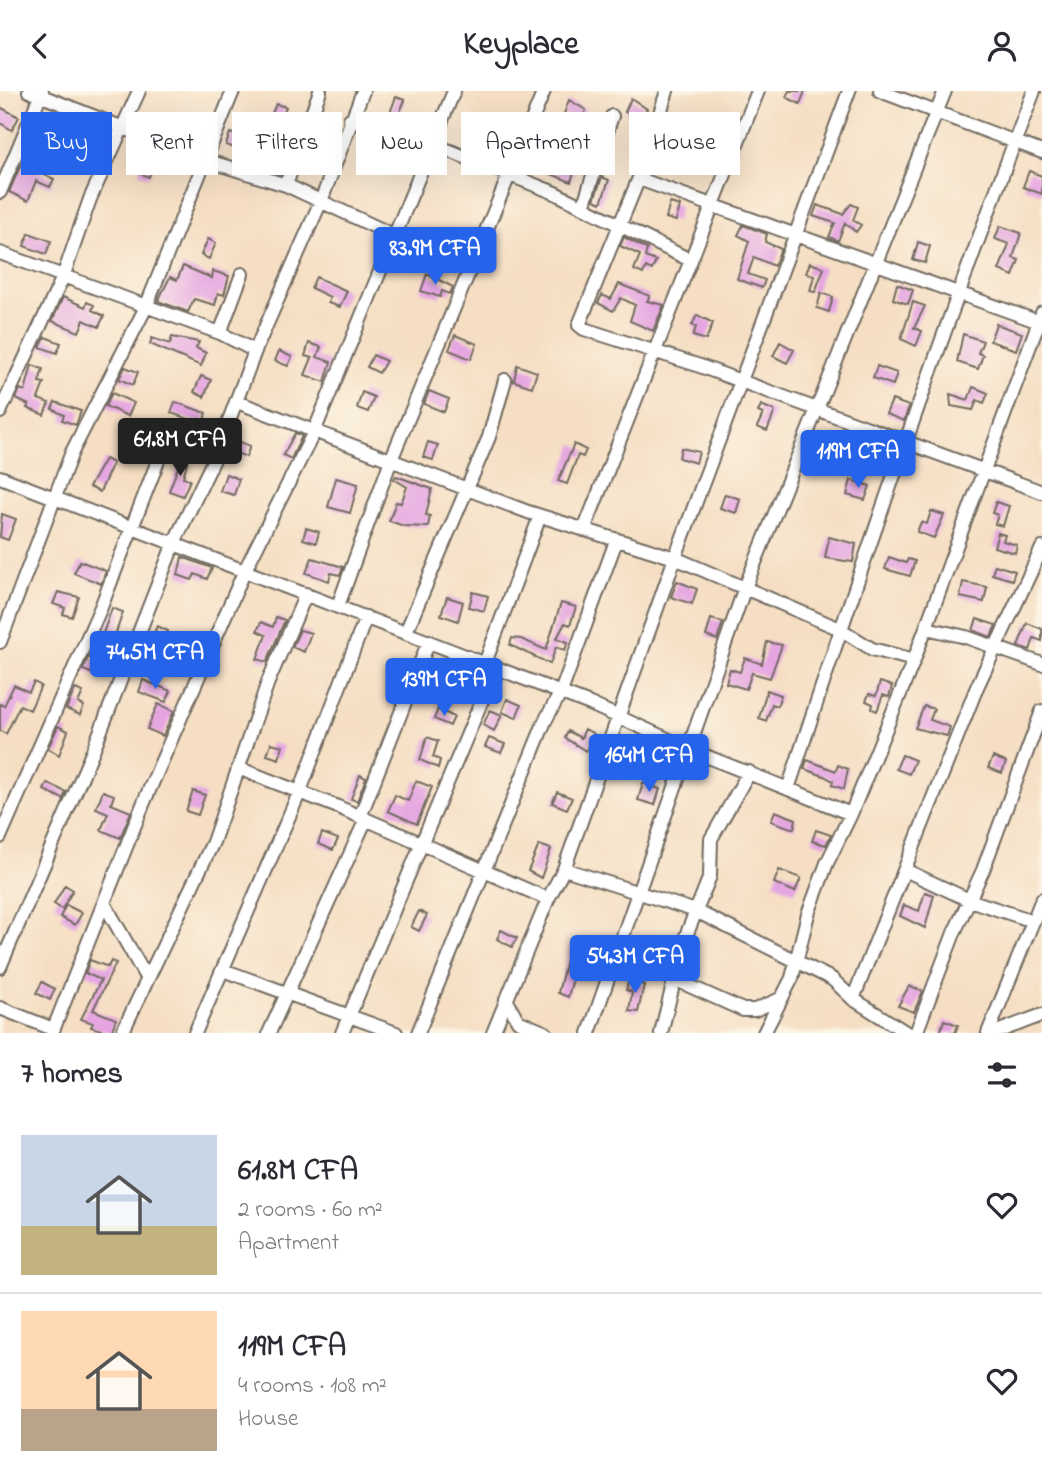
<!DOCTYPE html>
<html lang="en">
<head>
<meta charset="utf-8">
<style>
	body { margin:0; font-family:"Indie Flower",sans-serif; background:#f7f7f7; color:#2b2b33; height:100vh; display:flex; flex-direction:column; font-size:26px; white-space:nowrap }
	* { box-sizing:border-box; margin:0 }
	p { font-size:23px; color:#7c7c81 }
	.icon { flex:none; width:38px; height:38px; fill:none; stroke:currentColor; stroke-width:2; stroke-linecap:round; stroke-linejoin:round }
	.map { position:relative; height:942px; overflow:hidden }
	.drawer { display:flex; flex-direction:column; background:#fff; flex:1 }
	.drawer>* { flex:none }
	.hud { position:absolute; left:21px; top:21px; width:1001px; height:63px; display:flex; gap:14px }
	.price { position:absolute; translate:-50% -60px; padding:0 16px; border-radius:7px; background:#2563eb; color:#fff; font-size:23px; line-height:46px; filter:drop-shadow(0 2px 4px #0008) }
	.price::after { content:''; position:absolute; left:50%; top:42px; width:21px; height:16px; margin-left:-10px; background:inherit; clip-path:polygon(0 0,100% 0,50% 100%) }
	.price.active { background:#222; color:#fff }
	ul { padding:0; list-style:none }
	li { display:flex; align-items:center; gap:21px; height:175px; padding:0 21px }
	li+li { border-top:2px solid #e1e1e2 }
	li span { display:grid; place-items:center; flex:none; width:196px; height:140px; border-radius:0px; color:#555 }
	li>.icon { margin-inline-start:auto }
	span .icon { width:84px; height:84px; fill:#fffc; stroke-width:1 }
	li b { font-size:30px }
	h2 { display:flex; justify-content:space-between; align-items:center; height:84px; padding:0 21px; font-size:30px }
	.tag { padding:0 24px; border-radius:0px; background:#fff; box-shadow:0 7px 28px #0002; font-size:24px; line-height:63px }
	.tag.active { background:#2563eb; color:#fff }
	header { display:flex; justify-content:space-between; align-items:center; height:91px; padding:0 21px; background:#fff; font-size:32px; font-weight:700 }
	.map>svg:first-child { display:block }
	.building { fill:#e5a5e1 }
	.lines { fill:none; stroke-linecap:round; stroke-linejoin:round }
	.minor-casing { stroke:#726a60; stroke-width:16 }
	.minor { stroke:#fff; stroke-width:12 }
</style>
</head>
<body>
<header><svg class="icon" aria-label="back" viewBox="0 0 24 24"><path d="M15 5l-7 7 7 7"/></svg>Keyplace<svg class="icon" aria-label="person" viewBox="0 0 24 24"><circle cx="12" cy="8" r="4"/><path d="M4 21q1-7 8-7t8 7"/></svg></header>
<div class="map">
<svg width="1042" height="942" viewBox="0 0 1042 942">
	<rect width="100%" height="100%" fill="#fcf5e5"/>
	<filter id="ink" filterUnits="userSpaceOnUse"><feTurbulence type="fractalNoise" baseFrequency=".0143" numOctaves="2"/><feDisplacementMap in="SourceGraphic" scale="14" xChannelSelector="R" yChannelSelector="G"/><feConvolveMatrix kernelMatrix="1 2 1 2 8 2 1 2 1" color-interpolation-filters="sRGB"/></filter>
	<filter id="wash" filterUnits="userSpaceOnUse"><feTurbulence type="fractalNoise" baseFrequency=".00686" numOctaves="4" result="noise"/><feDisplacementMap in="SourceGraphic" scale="28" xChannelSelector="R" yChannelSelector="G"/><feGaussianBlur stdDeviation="1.57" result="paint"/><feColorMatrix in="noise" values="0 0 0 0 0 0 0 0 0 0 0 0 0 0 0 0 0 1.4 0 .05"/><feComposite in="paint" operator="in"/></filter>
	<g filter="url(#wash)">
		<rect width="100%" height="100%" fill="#f5dec3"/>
		<g id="blocks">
			<path class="building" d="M789,0H805L800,13L786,6Z
				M396,6L405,9L400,21L410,26L407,35L387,30Z
				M631,7L647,18L643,28L625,21Z
				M569,9L586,19L574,51L560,47L569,25L564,23Z
				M276,13L286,16L274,48L291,55L288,62L260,51Z
				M0,16L19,26L12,39L0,32Z
				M230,42L245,47L241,59L226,54Z
				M65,54L87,65L84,72L62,61Z
				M147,57L158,61L149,86L139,82Z
				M550,70L575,77L571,91L546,81Z
				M21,73L54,88L50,96L36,90L28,110L9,101Z
				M1029,80L1042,85V103L1023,96Z
				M602,86L609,89L601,112L594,109Z
				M670,112L680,115L676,130L666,127Z
				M851,113L858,116L853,129L861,134L856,141L845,132L838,150L829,146L835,132L813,125L817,114L843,123Z
				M743,134L767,143L765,151L781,158L774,175L754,166L748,183L765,189L762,197L737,188L749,150L738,144Z
				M1000,135L1021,142L1013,167L1019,169L1013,185L999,179L1009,153L995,148Z
				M29,142L51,150L46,163L24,155Z
				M624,146L647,158L645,166L656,170L652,179L646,176L643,183L634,179L640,164L620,155Z
				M208,148L216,152L209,168L201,164Z
				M918,151L930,155L925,172L913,169Z
				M810,172L824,177L815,201L810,200L814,185L806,182Z
				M183,175L212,187L213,180L229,185L224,204L218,202L215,214L194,208L188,221L158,210L170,186L177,189Z
				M427,183L453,196L450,203L442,200L440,206L421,200Z
				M316,186L347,200L340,216L328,212L330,206L311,197Z
				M619,193L650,205L647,210L664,214L653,240L630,230L635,214L621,207L613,220L598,212L602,204L611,208Z
				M897,193L913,199L908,213L893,208Z
				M821,202L833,206L829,221L817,217Z
				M63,206L85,216L87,211L94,214L92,219L104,225L99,236L84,229L79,241L52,230Z
				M913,211L925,215L914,237L922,240L916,255L901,248Z
				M697,224L713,232L706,249L693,245L696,236L692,234Z
				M996,233L1022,242L1016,259L990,250Z
				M963,243L983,250L978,262L983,264L978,278L957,271Z
				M455,244L477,253L471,268L449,259Z
				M45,246L61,252L57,262L40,256Z
				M172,246L199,251L196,257L206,262L201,275L150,253L152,247L170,253Z
				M780,251L794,259L787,272L773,265Z
				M309,252L321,256L317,266L331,271L325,291L305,284L312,267L305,265Z
				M279,260L292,266L288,275L275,270Z
				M373,264L386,270L379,282L367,276Z
				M32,274L43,278L39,291L44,292L38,308L49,312L44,324L27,317L29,314L16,308L20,298L25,300Z
				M517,274L537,281L532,296L514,290Z
				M877,275L897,282L893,294L873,287Z
				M125,276L138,281L133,294L119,288Z
				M201,285L211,289L204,306L194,301Z
				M973,296L988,302L984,312L977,309L973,319L951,315L950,303L968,309Z
				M429,300L449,308L444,321L424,313Z
				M362,301L374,306L368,321L357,317Z
				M112,302L134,312L128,325L105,315Z
				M892,309L909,315L904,330L886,323Z
				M55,311L81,320L76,334L62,329L64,324L52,318Z
				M175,311L206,322L203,333L171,322Z
				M761,314L775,320L767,340L757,336L763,323L758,321Z
				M295,342L302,345L291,368L283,364Z
				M235,349L250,355L246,366L231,360Z
				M428,351L438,354L433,369L423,366Z
				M574,353L586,359L583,366L578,364L567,393L558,390Z
				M681,357L699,361L696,372L679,367Z
				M183,363L189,365L183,386L190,389L183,405L169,400Z
				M105,368L113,372L100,401L89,396Z
				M226,383L239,388L234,404L220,400Z
				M396,385L432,398L426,424L430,425L428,436L404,435L389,430L396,411L401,412L407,396L394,388Z
				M336,387L358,393L350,422L328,416Z
				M851,389L870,395L865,409L847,404Z
				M725,403L740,408L736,422L720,417Z
				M996,411L1009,415L1003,435L995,433L998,424L992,422Z
				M931,420L944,424L934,447L917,441L921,431L927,433Z
				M2,423L16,428L8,449L0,446Z
				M306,437L319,441L316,452L303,448Z
				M998,442L1005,444L1003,450L1017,454L1015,462L994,456Z
				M829,446L856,453L853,471L825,467Z
				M182,466L212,477L207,488L195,483L192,489L178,484Z
				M889,466L906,472L908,468L915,470L910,485L885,478Z
				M312,467L343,476L340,484L331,482L329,490L306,482Z
				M80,470L106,480L101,493L74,482Z
				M995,474L1015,480L1012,489L992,483Z
				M677,490L697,498L692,513L671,506Z
				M963,491L987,496L984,511L960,506Z
				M58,501L79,506L72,526L63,523L65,517L53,513Z
				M473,501L488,505L484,520L469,516Z
				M447,506L463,511L458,530L441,524Z
				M561,512L576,516L570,534L565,532L557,547L568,551L565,559L556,556L550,573L510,554L512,547L521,548L546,559Z
				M112,517L123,521L111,556L97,551L100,544L102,545Z
				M276,526L285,529L267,571L257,568L266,544L257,540L261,531L273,536Z
				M711,528L723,531L717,549L706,545Z
				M977,528L996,534L991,546L973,539Z
				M1027,532L1042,538V550L1034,547L1030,559L1018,555Z
				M157,535L168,540L164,550L160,548L152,569L144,565Z
				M300,539L311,542L304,561L292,556Z
				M767,551L782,554L770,587L752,582L746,598L726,592L730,578L740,581L745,567L762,573Z
				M88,566L106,574L101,586L83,579Z
				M143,589L171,600L166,611L139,601Z
				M34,591L41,595L30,619L20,614L6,643L0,640V613L4,615L14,594L29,601Z
				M880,591L892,595L889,606L883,604L877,620L872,618L873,613L866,610L869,603L876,605Z
				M75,598L83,601L78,612L84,615L80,624L66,618Z
				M767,599L781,604L777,615L772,613L766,630L759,627Z
				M507,608L521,614L516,627L502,621Z
				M158,613L174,620L163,645L147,638Z
				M924,615L934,618L930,629L950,636L947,645L915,637Z
				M438,618L454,626L450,635L434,628Z
				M490,619L502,624L494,640L483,634Z
				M58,635L68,640L59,664L48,657Z
				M585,638L594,643L586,660L565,647L568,640L581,647Z
				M427,646L438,650L433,666L440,669L438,677L420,669Z
				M489,647L505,653L501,662L485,656Z
				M271,652L283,655L279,668L267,664Z
				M902,664L915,669L909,683L896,678Z
				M993,666L1006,671L1002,682L988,677Z
				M807,669L836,680L838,674L848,678L844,698L832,694L833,690L824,685L804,678Z
				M360,684L366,687L357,710L351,708Z
				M416,690L432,696L417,733L388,720L395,704L408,710Z
				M47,692L66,701L63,708L44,699Z
				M643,692L660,698L655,714L638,709Z
				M103,700L114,704L111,713L131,721L120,747L101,739L108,722L96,717Z
				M193,700L205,704L198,724L186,720Z
				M557,701L572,707L567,718L552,712Z
				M775,720L796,728L794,738L771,730Z
				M816,739L831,744L826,754L812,750Z
				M322,742L338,748L333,759L318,753Z
				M539,754L551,758L541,787L528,780Z
				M779,779L801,787L795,801L774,792Z
				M65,794L73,799L62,818L54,813Z
				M925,801L934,804L925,837L900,825L904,814L919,820Z
				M66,814L82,822L75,834L60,826Z
				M419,820L427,824L419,840L411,836Z
				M501,839L517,847L512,856L497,848Z
				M571,849L601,860L597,874L578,869L568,906L558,902Z
				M90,869L108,876L111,870L116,872L93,919L116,928L111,942L91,936L93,932L81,928L101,889L85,882Z
				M629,889L644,894L638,921L629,920L632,901L626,899Z
				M42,891L55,898L50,909L36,902Z
				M909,895L923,900L914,921L898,915Z
				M944,929L958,934L955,942H940Z"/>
		</g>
	</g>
	<g filter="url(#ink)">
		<use href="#blocks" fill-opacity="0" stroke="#726a60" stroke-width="2"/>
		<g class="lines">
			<g class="minor-casing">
				<path id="minor" d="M29,0L205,69L286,94L395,145
					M667,0L641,82L579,234L584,238L697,274L1042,401
					M880,0L1042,61
					M350,28L430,52L555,102L690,169
					M639,88L1042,232
					M286,94L320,0
					M0,101L42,0
					M583,116L612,25
					M0,162L220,242L255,260
					M220,242L242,183
					M237,311L528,421L675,467L840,538L872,558L914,569
					M0,321L63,186L90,108L139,0
					M0,386L590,613L698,662L851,723
					M584,439L758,0
					M338,515L391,369L544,0
					M926,537L966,546L1042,573
					M406,541L489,346L505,289
					M0,551L72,361L146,216L233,0
					M485,572L540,425
					M238,677L338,716L548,808L564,778L675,467L849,0
					M788,698C865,463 946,230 1034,0
					M360,726L429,550
					M0,746L101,516L163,357
					M564,778L696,820L832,888L853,908L907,942
					M907,780L969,809L1033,830
					M104,812L147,888
					M0,876L92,662L174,452L216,364L255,260L321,110L363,0
					M223,879L396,942
					M674,888L743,919H755L780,908
					M506,908L518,930L546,942
					M853,908L977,596L1042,457
					M0,917L53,938
					M52,942L144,711L245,479L314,341L454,0
					M122,942L213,751L268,591L306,503
					M195,942L300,700L366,526
					M269,942L366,728
					M342,942L496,576
					M418,942L545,630L561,601L616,450
					M493,942L548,808
					M589,942L744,499L945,0
					M661,942L684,850L710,785L711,748L749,681
					M764,942L792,887L808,823L827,772L851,723L914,569L1042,222
					M916,942L954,842L983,779L1042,620
					M988,942L1042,808
					M994,942L1042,924"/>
			</g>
			<use href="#minor" class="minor"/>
		</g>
	</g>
</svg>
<b class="price" style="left:435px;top:196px">83.9M CFA</b>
<b class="price active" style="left:180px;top:387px">61.8M CFA</b>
<b class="price" style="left:858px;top:399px">119M CFA</b>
<b class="price" style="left:155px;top:600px">74.5M CFA</b>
<b class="price" style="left:444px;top:627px">139M CFA</b>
<b class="price" style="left:649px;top:703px">164M CFA</b>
<b class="price" style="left:635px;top:904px">54.3M CFA</b>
<div class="hud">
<a class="tag active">Buy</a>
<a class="tag">Rent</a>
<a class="tag">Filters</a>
<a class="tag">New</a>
<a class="tag">Apartment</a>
<a class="tag">House</a>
</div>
</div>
<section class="drawer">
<h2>7 homes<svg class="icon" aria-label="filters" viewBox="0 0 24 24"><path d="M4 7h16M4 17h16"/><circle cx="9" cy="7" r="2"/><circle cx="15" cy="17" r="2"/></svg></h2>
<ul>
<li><span style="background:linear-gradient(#c9d6e8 65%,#c2b280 0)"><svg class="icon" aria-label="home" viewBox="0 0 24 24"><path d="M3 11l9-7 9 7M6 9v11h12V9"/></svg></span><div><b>61.8M CFA</b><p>2 rooms · 60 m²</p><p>Apartment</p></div><svg class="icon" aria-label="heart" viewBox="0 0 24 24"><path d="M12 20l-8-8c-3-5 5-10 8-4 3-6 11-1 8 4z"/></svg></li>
<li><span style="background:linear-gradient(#ffd9b3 70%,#b9a48a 0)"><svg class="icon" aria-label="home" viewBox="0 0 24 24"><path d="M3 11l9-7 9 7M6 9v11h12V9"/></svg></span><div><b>119M CFA</b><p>4 rooms · 108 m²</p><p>House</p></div><svg class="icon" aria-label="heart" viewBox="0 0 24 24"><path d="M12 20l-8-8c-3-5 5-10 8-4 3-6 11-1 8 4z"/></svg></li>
</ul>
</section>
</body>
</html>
